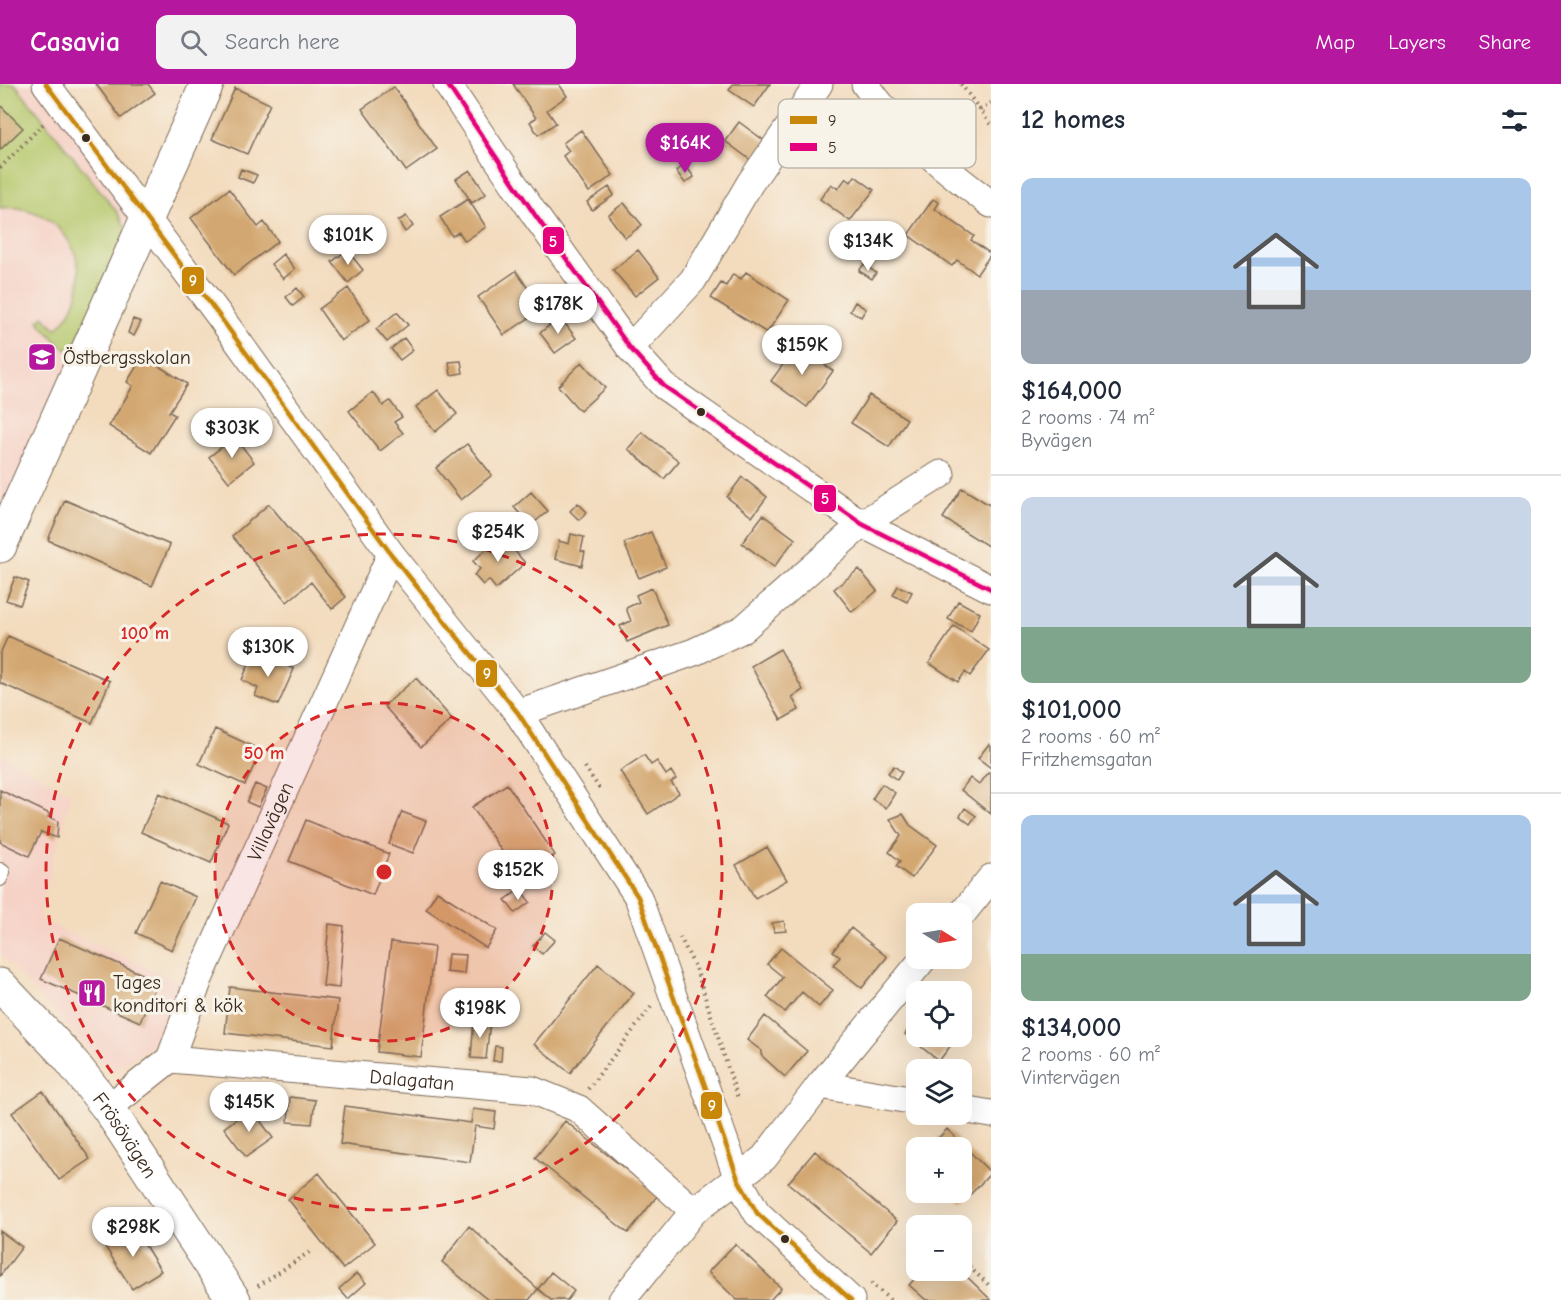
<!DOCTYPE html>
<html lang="en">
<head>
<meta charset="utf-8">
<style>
	body { margin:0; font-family:"Comic Neue",sans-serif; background:#f2f2f3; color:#1f2937; height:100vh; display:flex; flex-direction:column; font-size:22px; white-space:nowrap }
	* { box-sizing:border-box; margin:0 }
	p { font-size:20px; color:#747a83 }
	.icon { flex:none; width:33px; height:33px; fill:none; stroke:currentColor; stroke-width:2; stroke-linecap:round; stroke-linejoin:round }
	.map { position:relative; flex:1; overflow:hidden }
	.panel { display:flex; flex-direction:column; background:#fff; width:570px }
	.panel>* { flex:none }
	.needle { width:39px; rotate:101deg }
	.tools { position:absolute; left:906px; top:819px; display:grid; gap:12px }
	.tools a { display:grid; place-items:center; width:66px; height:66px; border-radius:12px; background:#fff; box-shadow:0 6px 24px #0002; font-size:30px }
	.price { position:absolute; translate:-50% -51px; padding:0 14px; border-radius:21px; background:#fff; color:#222; font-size:20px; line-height:39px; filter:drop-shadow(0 2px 3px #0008) }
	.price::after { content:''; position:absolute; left:50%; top:36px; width:18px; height:14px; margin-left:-9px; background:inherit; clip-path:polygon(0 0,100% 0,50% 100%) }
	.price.on { background:#b5179e; color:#fff }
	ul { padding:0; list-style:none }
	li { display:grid; align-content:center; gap:12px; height:318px; padding:0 30px }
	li+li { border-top:2px solid #e0e1e3 }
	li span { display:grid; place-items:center; height:186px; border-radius:12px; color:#555 }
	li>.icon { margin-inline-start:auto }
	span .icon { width:108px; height:108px; fill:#fffc; stroke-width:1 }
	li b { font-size:26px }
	h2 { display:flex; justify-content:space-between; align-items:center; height:72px; padding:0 30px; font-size:26px }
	header { display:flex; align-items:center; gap:36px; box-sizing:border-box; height:84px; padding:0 30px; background:#b5179e; color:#fff }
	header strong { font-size:28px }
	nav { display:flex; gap:33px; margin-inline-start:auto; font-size:21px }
	.search { width:420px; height:54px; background:#f2f2f3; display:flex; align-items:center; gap:15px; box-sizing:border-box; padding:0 21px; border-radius:12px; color:#747a83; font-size:22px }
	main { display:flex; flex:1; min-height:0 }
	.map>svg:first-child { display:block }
	.built { fill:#f6d1c6 }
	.green { fill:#b5c86c; stroke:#787945; stroke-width:1.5 }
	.building { fill:#d3a771 }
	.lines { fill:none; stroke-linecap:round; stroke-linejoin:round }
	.service-casing { stroke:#7b6856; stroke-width:16 }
	.minor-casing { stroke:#7b6856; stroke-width:29 }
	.tertiary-casing { stroke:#7b6856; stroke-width:35 }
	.path { stroke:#7b6856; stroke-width:4; stroke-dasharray:1.5 4.5; stroke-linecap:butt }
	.service { stroke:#fff; stroke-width:14 }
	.minor { stroke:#fff; stroke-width:27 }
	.tertiary { stroke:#fff; stroke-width:33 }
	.bus-1-casing { stroke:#f7f3e8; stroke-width:9 }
	.bus-2-casing { stroke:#f7f3e8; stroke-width:9 }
	.bus-1 { stroke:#c88708; stroke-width:4.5 }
	.bus-2 { stroke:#e5007d; stroke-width:4.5 }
	.ring { fill:none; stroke:#d62828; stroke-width:3; stroke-dasharray:10 8 }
	.bus-dot { fill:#3b2a1e; stroke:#f7f3e8; stroke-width:2 }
	.labels { text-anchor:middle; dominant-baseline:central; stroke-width:6; stroke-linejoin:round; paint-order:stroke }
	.poi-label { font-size:20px; fill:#3b2a1e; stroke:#f7f3e8; text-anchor:start }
	.street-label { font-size:20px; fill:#3b2a1e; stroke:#f7f3e8 }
	.key { fill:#f7f3e8; stroke:#bfb7ab; stroke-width:1.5 }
	.key-label { font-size:16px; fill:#3b2a1e }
	.centre { fill:#d62828; stroke:#f7f3e8; stroke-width:3 }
	.ring-label { font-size:18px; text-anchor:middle; font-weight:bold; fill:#d62828; stroke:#f7f3e8; stroke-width:6; stroke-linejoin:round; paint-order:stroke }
	.line-badge { stroke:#f7f3e8; stroke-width:2 }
	.badge-label { font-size:16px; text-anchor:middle; font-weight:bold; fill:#fff }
</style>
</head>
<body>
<header>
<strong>Casavia</strong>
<div class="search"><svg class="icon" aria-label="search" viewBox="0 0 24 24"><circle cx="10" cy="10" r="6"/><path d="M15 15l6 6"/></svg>Search here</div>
<nav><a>Map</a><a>Layers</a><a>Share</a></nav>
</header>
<main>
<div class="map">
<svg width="991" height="1216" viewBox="0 0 991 1216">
	<rect width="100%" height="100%" fill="#f7f3e8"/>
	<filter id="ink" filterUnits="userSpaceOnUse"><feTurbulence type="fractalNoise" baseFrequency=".0167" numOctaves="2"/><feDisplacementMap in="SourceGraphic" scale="12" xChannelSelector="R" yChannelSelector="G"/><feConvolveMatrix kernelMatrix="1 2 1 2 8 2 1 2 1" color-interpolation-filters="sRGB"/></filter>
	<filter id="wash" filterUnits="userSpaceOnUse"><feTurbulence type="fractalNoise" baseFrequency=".008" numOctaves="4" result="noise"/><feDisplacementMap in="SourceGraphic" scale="24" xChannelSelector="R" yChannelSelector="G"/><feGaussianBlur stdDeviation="1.35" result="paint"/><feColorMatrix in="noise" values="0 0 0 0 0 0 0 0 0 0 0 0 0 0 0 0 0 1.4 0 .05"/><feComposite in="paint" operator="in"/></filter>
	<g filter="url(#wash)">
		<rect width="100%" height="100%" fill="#f3dbbd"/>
		<path class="built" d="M0,0H46L145,136L0,462Z
			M0,670L71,709L38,835L183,899L150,962L110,988L0,870Z"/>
		<path class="green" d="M0,0H15L117,128L127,146L72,269L59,260L38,237L43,232L56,245C107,198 68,117 0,124V66L22,44L0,21Z"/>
		<g id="blocks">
			<path class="building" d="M96,0H148L155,9L121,34Z
				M513,0H559L567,12L547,26L556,39L538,51L530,38L536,34Z
				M733,0H770L754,23L729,6Z
				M394,3L437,65L406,87L362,25Z
				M235,4L270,20L247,70L212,55Z
				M0,21L23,44L0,66Z
				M739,38L766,58L752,77L725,57Z
				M581,46L613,91L589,108L563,72L569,67L563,59Z
				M685,81L694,93L685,99L676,87Z
				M241,85L257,91L253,99L238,93Z
				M470,86L486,110L472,119L456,95Z
				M855,92L874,106L850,137L820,115L831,100L838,105L846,94L851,98Z
				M609,103L614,111L592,126L587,118Z
				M229,105L258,143L264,138L278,157L234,191L191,134Z
				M468,115L486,143L465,157L459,148L452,152L440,133Z
				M933,115L939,119L935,125L974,152L971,156L991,170L977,190L957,176L952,182L908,151Z
				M624,119L642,141L625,154L608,131Z
				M406,132L413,142L405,148L398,137Z
				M347,166L363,186L348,199L332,178Z
				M638,166L659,193L635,212L613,186Z
				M283,170L295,185L283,195L271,180Z
				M864,180L876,189L872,195L859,187Z
				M516,187L542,225L504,251L478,213Z
				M746,188L789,216L767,249L711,214L721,199L726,202L733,190L741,195Z
				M297,204L304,213L293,222L286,213Z
				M348,204L370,236L341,257L319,225Z
				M855,218L866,225L861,233L850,227Z
				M397,228L408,241L387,258L376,245Z
				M560,233L576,254L555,269L540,249Z
				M133,235L141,238L134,252L128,249Z
				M404,254L413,266L400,276L391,265Z
				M797,261L833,287L807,323L771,297Z
				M143,272L187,300L169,328L175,331L151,369L109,342L133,302L127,298Z
				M461,277L463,289L451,291L449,278Z
				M582,278L605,304L580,327L558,302Z
				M438,306L457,330L435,348L416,323Z
				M373,308L383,322L390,317L402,333L394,338L403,349L380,367L349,327Z
				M869,311L907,335L889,363L851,339Z
				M642,348L679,377L664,395L628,365Z
				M235,353L254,378L229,398L209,373Z
				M467,360L492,391L461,416L436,384Z
				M742,393L767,413L752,433L727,413Z
				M962,404L991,422V464L943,434Z
				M531,408L548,427L530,442L514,423Z
				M65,416L170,461L152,502L48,456Z
				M578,419L587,428L579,436L570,427Z
				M269,420L346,513L332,525L311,498L287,518L232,452Z
				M763,431L795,455L774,483L742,459Z
				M651,448L666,483L639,494L624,459Z
				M571,450L584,453L581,467L585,468L582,482L555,475L559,457L569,460Z
				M502,452L525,479L496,505L489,496L483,501L474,491L480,485L473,477Z
				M859,485L877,507L852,528L834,505Z
				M15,493L29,498L20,521L6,516Z
				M898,502L912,508L907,518L893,511Z
				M652,504L668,541L627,558L620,542L631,537L626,524L639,518L636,511Z
				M958,517L980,529L971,547L948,535Z
				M954,542L989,566L970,592L965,588L958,598L929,579Z
				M8,552L110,597L92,639L0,599V570Z
				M780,565L803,606L792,613L799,626L781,636L751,582Z
				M254,568L294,585L278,621L255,612L258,604L242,596Z
				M416,594L452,635L421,663L384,622Z
				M215,645L261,666L245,701L199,680Z
				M989,660L991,662V684L978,674Z
				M644,671L651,681L657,677L666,691L671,687L676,695L671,698L679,709L648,730L620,687Z
				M894,682L902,688L897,696L888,689Z
				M989,688L991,690V730L961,706L970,694L979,701Z
				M255,700L267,705L258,723L247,718Z
				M507,700L555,771L520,794L472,723Z
				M882,700L895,709L886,724L872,715Z
				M0,706L50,730L48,733L58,737L57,754L41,748L29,772L0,758Z
				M159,709L228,739L211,779L141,748Z
				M965,724L976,732L970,740L960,732Z
				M402,728L426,737L413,769L389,760Z
				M903,730L910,741L937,761L912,794L896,782L900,777L889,768L901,752L890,735Z
				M306,736L389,770L373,811L289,777Z
				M767,763L787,796L755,814L736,781Z
				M160,797L196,813L172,866L136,849Z
				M520,805L530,818L515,829L505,816Z
				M437,807L497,846L486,864L426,825Z
				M784,837L786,847L774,848L772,839Z
				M329,840L344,842L339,904L323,902Z
				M851,844L887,873L862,904L833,881L840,873L833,867Z
				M545,848L555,856L542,870L533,862Z
				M59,854L158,897L140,938L41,895Z
				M391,858L434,863L421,973L377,968Z
				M781,864L833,906L819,923L802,908L785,928L767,913L783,893L767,880Z
				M448,870L466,871L464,890L446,888Z
				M598,880L634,909L570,989L534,960Z
				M230,903L338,916L333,962L225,949Z
				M765,932L807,967L785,993L761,971L762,967L747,956Z
				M474,935L490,937L486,975L471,974Z
				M916,935V952H958L939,977L905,950Z
				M495,962L502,963L501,977H493Z
				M43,1007L90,1075L59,1096L12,1029Z
				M290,1013L315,1016L312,1040L288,1038Z
				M345,1022L471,1039L473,1025L496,1028L494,1045L475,1042L470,1078L340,1060Z
				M251,1024L273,1054L246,1073L224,1044Z
				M565,1037L658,1111L628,1149L535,1074Z
				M947,1045L991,1089L962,1119L952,1108H962V1064H929Z
				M815,1067L897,1137L871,1169L788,1099Z
				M319,1089L375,1159L343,1185L288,1115Z
				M133,1142L161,1187L132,1205L104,1161Z
				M469,1142L538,1205L529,1216H488L442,1178Z
				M0,1147L22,1163L0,1192Z
				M735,1160L781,1204L770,1216H737L708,1188Z
				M923,1186H960L991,1216H926L909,1201Z
				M551,1188L574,1207L567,1216H551L538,1205Z
				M357,1189L366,1199L348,1215L339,1205Z"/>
		</g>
	</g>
	<g filter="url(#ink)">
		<use href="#blocks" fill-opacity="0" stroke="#7b6856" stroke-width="1.5"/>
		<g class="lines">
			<g class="service-casing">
				<path id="service" d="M0,786L3,788L0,795"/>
			</g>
			<g class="minor-casing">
				<g id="minor">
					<path d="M46,0L218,230L391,470L518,629L638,813L738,1095L757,1129L851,1216"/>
					<path d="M447,0L535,131L630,264L664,302L862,440L991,505"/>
					<path d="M865,0C899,48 944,85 991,120"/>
					<path d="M630,264L693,196L750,99L819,0"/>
					<path d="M518,629L694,568L743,545L862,440L941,390"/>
					<path d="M962,830L991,794"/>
					<path id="s1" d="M170,975L199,895L391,470"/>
					<path d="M820,1001L916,1017"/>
					<path id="s2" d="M108,1024L170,975L532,1006L579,1025L694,1127"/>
					<path d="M962,1025L991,1030"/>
					<path d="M622,1216L694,1127L764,1074L820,1001L924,874"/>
				</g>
			</g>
			<g class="tertiary-casing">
				<g id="tertiary">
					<path d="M0,462L207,0"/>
					<path id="s3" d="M0,901L68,973L108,1024L234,1216"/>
				</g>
			</g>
			<path class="path" d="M961,0L991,41
				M980,26L991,19
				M0,84L46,37
				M585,683L601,707
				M680,853L696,885L738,1015
				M588,1005L651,923
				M965,1179L991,1203
				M871,1199L890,1216
				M258,1202L311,1167"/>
			<use href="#service" class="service"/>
			<use href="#minor" class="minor"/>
			<use href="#tertiary" class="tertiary"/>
			<g class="bus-1-casing">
				<path id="bus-1" d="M46,0L218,230L391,470L518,629L638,813L738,1095L757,1129L851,1216"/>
			</g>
			<g class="bus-2-casing">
				<path id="bus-2" d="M447,0L535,131L630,264L664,302L862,440L991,505"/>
			</g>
			<use href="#bus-1" class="bus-1"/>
			<use href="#bus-2" class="bus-2"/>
		</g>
	</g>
	<circle cx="384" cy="788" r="169" fill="#d62828" fill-opacity=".12"/>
	<g class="ring">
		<circle cx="384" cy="788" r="169"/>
		<circle cx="384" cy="788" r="338"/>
	</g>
	<defs>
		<g id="school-square" transform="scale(1.5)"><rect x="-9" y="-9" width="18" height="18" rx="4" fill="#b5179e" stroke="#f7f3e8"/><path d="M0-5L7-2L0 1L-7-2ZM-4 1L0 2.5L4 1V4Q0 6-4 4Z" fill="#fff"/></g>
		<g id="restaurant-square" transform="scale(1.5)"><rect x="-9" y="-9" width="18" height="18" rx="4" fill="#b5179e" stroke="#f7f3e8"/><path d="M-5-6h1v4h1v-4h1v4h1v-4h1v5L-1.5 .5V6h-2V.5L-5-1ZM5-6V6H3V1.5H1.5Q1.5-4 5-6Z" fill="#fff"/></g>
	</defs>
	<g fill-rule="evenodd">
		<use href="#school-square" x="42" y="273"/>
		<use href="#restaurant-square" x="92" y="909"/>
	</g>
	<g class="bus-dot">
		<circle cx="86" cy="54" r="5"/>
		<circle cx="701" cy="328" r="5"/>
		<circle cx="785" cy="1155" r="5"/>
	</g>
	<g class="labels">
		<g class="poi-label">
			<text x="63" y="273">Östbergsskolan</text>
			<text x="113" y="898">Tages<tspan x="113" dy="23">konditori &amp; kök</tspan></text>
		</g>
		<g class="street-label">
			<text stroke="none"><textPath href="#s1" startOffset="258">Villavägen</textPath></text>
			<text stroke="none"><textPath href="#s2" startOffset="322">Dalagatan</textPath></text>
			<text stroke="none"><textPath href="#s3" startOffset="196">Frösövägen</textPath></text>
		</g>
	</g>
	<rect x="778" y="15" width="198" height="69" rx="9" class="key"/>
	<rect x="790" y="32" width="27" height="8" fill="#c88708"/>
	<rect x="790" y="59" width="27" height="8" fill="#e5007d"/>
	<g class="key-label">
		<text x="828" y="42">9</text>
		<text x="828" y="69">5</text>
	</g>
	<circle cx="384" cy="788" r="9" class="centre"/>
	<g class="ring-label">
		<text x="145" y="555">100 m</text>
		<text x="264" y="675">50 m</text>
	</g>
	<g class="line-badge">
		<rect x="542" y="142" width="23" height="29" rx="6" fill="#e5007d"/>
		<rect x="181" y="182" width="24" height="29" rx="6" fill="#c88708"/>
		<rect x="813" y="400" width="24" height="29" rx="6" fill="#e5007d"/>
		<rect x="475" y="575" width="23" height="29" rx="6" fill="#c88708"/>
		<rect x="700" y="1007" width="23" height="29" rx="6" fill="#c88708"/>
	</g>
	<g class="badge-label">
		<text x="553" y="163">5</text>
		<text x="193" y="202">9</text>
		<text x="825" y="420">5</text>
		<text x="487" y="595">9</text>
		<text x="712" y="1027">9</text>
	</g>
</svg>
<div class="tools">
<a><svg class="needle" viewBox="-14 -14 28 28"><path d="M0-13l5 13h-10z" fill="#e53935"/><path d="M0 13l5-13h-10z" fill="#747a83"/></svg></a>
<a><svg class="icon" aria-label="locate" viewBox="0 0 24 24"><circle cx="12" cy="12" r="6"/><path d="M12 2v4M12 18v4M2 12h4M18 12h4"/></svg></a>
<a><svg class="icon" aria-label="layers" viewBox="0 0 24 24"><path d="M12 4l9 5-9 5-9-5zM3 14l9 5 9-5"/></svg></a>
<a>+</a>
<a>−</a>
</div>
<b class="price on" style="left:685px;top:90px">$164K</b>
<b class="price" style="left:348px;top:182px">$101K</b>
<b class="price" style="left:868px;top:188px">$134K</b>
<b class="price" style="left:558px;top:251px">$178K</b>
<b class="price" style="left:802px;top:292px">$159K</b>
<b class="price" style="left:232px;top:375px">$303K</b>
<b class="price" style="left:498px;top:479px">$254K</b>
<b class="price" style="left:268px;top:594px">$130K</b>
<b class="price" style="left:518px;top:817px">$152K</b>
<b class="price" style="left:480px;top:955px">$198K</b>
<b class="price" style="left:249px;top:1049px">$145K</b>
<b class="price" style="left:133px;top:1174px">$298K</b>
</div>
<section class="panel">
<h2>12 homes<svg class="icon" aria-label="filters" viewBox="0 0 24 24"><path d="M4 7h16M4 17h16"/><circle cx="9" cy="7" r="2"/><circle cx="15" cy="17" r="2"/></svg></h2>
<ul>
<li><span style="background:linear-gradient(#a9c7e8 60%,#9aa5b1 0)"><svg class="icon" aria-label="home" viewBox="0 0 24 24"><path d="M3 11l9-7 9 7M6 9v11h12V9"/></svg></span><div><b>$164,000</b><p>2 rooms · 74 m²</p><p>Byvägen</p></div></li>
<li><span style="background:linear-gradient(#c9d6e8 70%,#7fa58c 0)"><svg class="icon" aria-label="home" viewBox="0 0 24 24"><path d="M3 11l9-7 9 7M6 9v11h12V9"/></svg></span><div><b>$101,000</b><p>2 rooms · 60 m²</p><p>Fritzhemsgatan</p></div></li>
<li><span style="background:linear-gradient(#a9c7e8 75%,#7fa58c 0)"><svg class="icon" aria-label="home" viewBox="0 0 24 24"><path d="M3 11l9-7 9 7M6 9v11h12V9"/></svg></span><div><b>$134,000</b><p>2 rooms · 60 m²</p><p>Vintervägen</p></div></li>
</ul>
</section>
</main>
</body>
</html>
